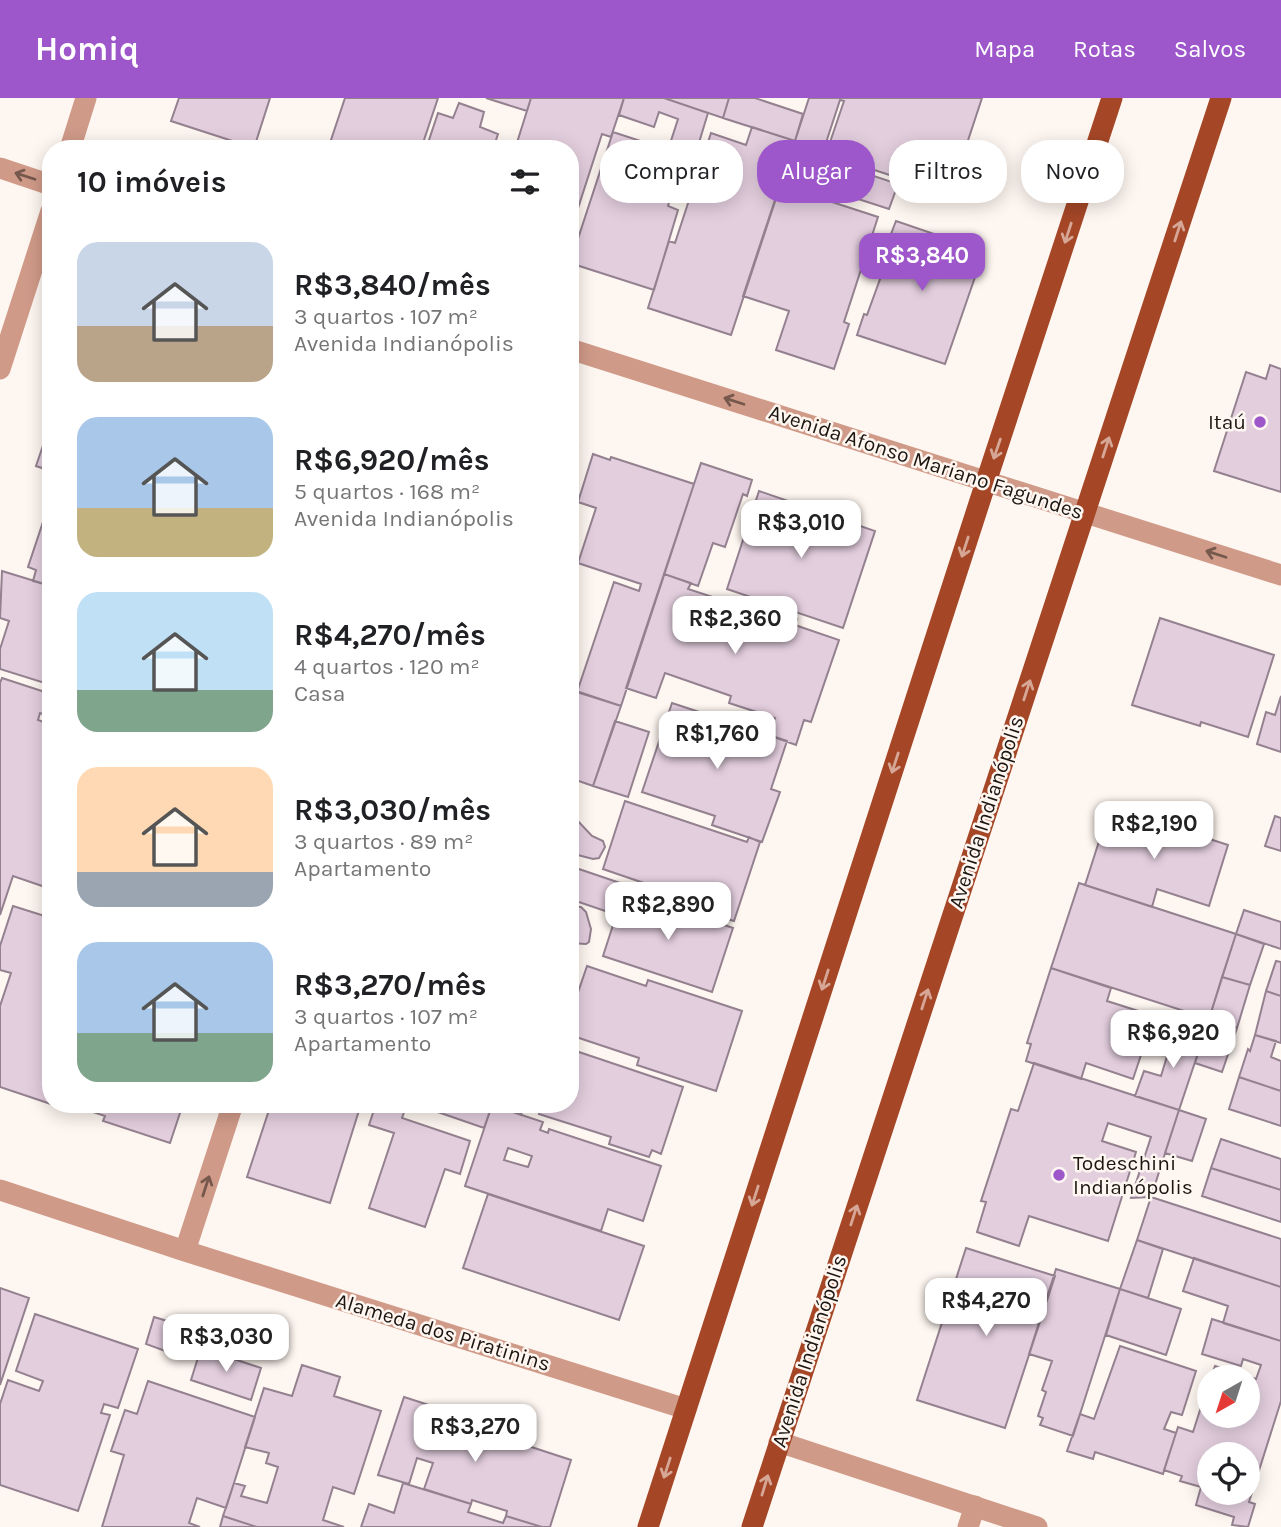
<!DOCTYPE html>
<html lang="pt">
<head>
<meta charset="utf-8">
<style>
	body { margin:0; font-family:Karla,sans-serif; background:#f6f6f6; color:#202124; height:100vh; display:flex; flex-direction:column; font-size:26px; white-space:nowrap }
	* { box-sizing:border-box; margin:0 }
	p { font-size:23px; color:#757577 }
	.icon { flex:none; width:38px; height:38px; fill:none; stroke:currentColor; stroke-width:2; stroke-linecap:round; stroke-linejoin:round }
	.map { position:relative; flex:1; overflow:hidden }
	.drawer { position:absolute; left:42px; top:42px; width:537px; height:973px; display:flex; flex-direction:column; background:#fff; border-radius:28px; box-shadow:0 4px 18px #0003 }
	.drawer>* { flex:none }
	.guide { position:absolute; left:600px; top:42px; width:576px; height:63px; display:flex; gap:14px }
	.needle { width:46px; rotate:219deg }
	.fabs { position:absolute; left:1197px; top:1267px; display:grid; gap:14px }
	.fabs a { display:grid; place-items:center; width:63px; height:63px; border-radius:50%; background:#fff; box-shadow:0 4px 18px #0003; font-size:35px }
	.price { position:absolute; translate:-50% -60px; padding:0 16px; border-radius:14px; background:#fff; color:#222; font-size:23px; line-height:46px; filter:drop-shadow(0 2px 4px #0008) }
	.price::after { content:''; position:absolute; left:50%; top:42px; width:21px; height:16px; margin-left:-10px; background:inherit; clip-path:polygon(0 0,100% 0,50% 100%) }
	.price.current { background:#9e57cb; color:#fff }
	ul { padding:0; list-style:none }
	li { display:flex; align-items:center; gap:21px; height:175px; padding:0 35px }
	li span { display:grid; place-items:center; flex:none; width:196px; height:140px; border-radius:21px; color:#555 }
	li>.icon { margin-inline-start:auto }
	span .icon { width:84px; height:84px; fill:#fffc; stroke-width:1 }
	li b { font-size:30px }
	h2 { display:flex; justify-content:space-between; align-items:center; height:84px; padding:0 35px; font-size:30px }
	.chip { padding:0 24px; border-radius:28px; background:#fff; box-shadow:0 4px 18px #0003; font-size:24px; line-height:63px }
	.chip.current { background:#9e57cb; color:#fff }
	header { display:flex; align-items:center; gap:42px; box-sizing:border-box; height:98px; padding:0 35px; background:#9e57cb; color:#fff }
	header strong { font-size:33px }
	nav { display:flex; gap:38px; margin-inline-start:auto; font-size:24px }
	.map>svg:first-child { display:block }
	.building { fill:#e3cede; stroke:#948190; stroke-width:2; fill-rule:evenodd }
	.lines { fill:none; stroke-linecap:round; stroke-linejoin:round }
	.service { stroke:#d09a88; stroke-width:21 }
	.minor { stroke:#d09a88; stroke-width:21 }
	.tertiary { stroke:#d09a88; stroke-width:21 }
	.primary { stroke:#a54727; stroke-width:21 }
	.oneway { stroke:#76584c }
	.oneway2 { stroke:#d6a796 }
	.poi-dot { fill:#9e57cb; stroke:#fef6f0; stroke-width:2.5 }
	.labels { text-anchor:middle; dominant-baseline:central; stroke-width:5; stroke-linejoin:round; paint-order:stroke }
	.poi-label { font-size:21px; fill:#1d1510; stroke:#fef6f0; text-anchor:end }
	.street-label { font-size:21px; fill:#1d1510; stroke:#fef6f0 }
</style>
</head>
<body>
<header>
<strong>Homiq</strong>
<nav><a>Mapa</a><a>Rotas</a><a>Salvos</a></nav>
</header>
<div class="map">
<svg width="1281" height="1429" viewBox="0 0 1281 1429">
	<rect width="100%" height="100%" fill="#fef6f0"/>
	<path class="building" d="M179,0H270L254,50L171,23Z
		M345,0H438L421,51H407L394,46L392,51H328Z
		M486,0H531L527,13Z
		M531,0H624L611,39L602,36L570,135V51H515Z
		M624,0H664L708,15L694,61L684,58L668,108L678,112L654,192L570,165L613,34L668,52L678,21L659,14L654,29L619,17Z
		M664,0H729L723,20Z
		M729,0H755L803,16L795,43L723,20Z
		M809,0H982L950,97L826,56L844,3L840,2L821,60L792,52Z
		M459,5L484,14L480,29L498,36L493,51H426L438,15L453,20Z
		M752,29L795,43L731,237L648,210L669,143L675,145L711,35L746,47Z
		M823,61L898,86L889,111L815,87Z
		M780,87L878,119L844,224L849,226L834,271L776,252L789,213L743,198Z
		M896,123L984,153L945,266L857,237L864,216L867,217L896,137L891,136Z
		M1270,267L1281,271V394L1214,373L1246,274L1266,281Z
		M51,324V373L36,368Z
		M570,348L578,350L570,374Z
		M593,356L610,362L611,359L694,386L621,608L577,594L614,484L639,493L641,486L578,465L596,410L578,404Z
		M701,365L752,382L747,398L743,396L725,449L713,445L698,488L664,476Z
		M759,393L875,433L843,530L727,491Z
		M51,400V488L33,483L36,472L28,469Z
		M2,473L51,488V587L0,571V551L9,523L0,520Z
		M664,476L691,485L688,491L758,514L761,509L797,521L795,527L839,542L811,624L804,622L796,647L768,637L775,620L729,605L731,598L665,575L656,600L626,590Z
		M1160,520L1274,557L1248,639L1201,624L1200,628L1132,607Z
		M2,580L51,596V619L40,615L38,622L51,627V791L13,778L0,817V585Z
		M573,592L621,608L593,688L570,680V598Z
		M1281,598V654L1257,646L1266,614L1275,617Z
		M672,605L787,643L771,691L780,694L762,744L712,727L715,718L642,694Z
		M615,623L649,634L628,699L593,688Z
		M625,703L747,744L749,739L760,744L734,823L723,820L726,813L603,771Z
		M1110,709L1228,747L1209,808L1157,791L1152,809L1085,787Z
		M1275,718L1281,720V753L1265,748Z
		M570,719L577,722L592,738L603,743L605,749L599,760L593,761L570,755Z
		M570,768L623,786L614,816L570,801Z
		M1079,785L1236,836L1209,921L1051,870Z
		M624,793L733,830L712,894L603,858Z
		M13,808L51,820V1006L0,989V908L11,875L0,872V848Z
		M570,808L581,809L586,814L591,831L589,844L586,846L570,845Z
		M1244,812L1281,824V851L1236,836Z
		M1236,836L1264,846L1250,887L1222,879Z
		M1276,863L1281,864V898L1266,893Z
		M587,868L646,888L648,882L742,913L716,993L637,967L639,960L570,937V918Z
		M1051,870L1111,890L1107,903L1154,918L1133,981L1086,965L1081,981L1026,963L1031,946L1027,945Z
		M1222,879L1250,887L1237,930L1209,921Z
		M1266,893L1281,898V945L1255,937Z
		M1209,921L1237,930L1222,974L1195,965Z
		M1177,926L1205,934L1179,1012L1135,998L1144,973L1161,978Z
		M1255,937L1276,943L1271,959L1281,963V993L1239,979L1248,951L1250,953Z
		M570,951L683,989L661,1056L652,1052L649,1059L609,1046L611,1039L539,1016L542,1006H570Z
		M1034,965L1179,1012L1151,1099L1131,1100L1151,1039L1108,1025L1102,1043L1136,1054L1108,1143L1029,1118L1019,1148L977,1134L986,1104L981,1103L1011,1011L1018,1013Z
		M1239,979L1281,993V1028L1229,1011Z
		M86,1006H183L170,1045L103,1023L105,1018L84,1011Z
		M271,1006H361L330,1105L247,1079Z
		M376,1006H407L402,1020L470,1043L460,1076L445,1071L425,1129L369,1110L394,1035L369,1027Z
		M437,1006H490L492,1007L484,1030L435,1013Z
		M492,1006H524L521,1017Z
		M492,1007L543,1024L540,1032L548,1035L549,1031L661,1068L643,1123L608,1111L601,1133L465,1088ZM508,1050L532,1058L528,1069L504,1062Z
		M1179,1012L1206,1021L1192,1063L1165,1055Z
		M1221,1041L1281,1061V1092L1211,1070Z
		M1211,1070L1281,1092V1124L1202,1098Z
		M488,1096L644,1148L619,1222L463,1170Z
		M1151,1099L1281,1141V1189L1137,1142Z
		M1137,1142L1163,1151L1148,1200L1120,1191Z
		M966,1150L1055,1178L1005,1330L917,1302Z
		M1194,1160L1281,1189V1243L1223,1225L1228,1208L1183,1193Z
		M1056,1171L1120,1191L1073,1338L1040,1327L1043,1320L1038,1318L1046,1294L1042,1292L1052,1263L1029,1256Z
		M0,1190L29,1200L0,1287Z
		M1120,1191L1181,1211L1166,1257L1106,1237Z
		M35,1216L138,1251L118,1310L104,1306L101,1315L110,1317L78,1413L0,1387V1306L8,1282L39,1293L43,1283L16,1273Z
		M154,1219L197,1232L187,1261L146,1246Z
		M1212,1221L1281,1243V1303L1249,1404L1255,1406L1248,1429L1232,1427L1234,1419L1196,1407L1201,1389L1180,1383L1182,1378L1164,1372L1178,1329L1193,1334L1209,1284V1318H1248V1279H1211L1215,1268L1256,1281L1261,1267L1243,1261L1241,1268L1202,1256ZM1209,1356H1248V1395H1209Z
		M1120,1248L1196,1273L1182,1317L1171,1314L1164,1331L1176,1335L1163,1376L1095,1354L1093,1361L1067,1353L1080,1316L1094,1321Z
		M201,1250L261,1270L251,1302L191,1282Z
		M302,1267L340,1279L334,1298L381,1313L354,1396L333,1389L323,1422L344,1429H257L223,1418L234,1385L245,1388L241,1398L267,1405L278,1369L266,1365L269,1355L245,1349L264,1290L292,1298Z
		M148,1283L255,1319L226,1410L197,1400L189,1425L200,1429H102L124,1357L111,1353L125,1312L137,1316Z
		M404,1299L466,1319L464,1327L571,1362L550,1429H542L506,1418L507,1413L472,1402L471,1406L424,1391L433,1365L417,1360L409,1386L378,1377Z
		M403,1385L471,1406L468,1414L503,1425L506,1418L542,1429H361L369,1406L394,1415Z
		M223,1418L257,1429H220Z"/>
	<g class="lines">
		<path class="service" d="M968,1429L975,1408"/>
		<path class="minor" d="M70,51L86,0
			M0,271L51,113
			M0,1092L185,1153L686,1311
			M185,1153L233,1006
			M779,1344L1037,1429"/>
		<path class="tertiary" d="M0,70L51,87
			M570,251L1281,477"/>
		<path class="primary" d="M648,1429L986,384L1112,0
			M752,1429L1221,0"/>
	</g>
	<defs><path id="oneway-shaft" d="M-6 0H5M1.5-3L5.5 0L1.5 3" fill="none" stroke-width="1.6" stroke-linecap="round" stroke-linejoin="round" transform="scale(1.75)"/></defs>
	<g class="oneway">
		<use href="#oneway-shaft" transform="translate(25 78) rotate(-162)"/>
		<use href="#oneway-shaft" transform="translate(734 303) rotate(-162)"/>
		<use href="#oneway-shaft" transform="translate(1216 456) rotate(-162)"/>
		<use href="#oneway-shaft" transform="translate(206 1088) rotate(-72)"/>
	</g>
	<g class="oneway2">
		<use href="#oneway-shaft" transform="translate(1178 133) rotate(-72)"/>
		<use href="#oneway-shaft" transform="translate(1068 135) rotate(108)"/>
		<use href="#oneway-shaft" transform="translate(1106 349) rotate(-72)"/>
		<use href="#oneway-shaft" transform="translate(997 351) rotate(109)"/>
		<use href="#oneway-shaft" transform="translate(965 449) rotate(108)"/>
		<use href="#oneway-shaft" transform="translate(1027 592) rotate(-72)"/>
		<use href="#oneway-shaft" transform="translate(895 665) rotate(108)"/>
		<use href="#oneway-shaft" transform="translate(825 882) rotate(108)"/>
		<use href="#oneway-shaft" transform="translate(925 901) rotate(-72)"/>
		<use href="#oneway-shaft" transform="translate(755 1098) rotate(108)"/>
		<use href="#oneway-shaft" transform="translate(854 1117) rotate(-72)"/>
		<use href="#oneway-shaft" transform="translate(667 1370) rotate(108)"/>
		<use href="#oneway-shaft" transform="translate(765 1387) rotate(-73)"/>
	</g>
	<g class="poi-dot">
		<circle cx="1260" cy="324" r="7"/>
		<circle cx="1059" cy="1077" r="7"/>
	</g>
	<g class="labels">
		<g class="poi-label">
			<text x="1246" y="324">Itaú</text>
			<text x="1073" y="1065" text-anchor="start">Todeschini<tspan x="1073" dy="24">Indianópolis</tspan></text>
		</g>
		<g class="street-label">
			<text transform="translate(926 364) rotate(18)">Avenida Afonso Mariano Fagundes</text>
			<text transform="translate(986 714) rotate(-72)">Avenida Indianópolis</text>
			<text transform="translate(443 1234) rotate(17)">Alameda dos Piratinins</text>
			<text transform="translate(809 1253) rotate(-72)">Avenida Indianópolis</text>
		</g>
	</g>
</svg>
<div class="fabs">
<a><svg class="needle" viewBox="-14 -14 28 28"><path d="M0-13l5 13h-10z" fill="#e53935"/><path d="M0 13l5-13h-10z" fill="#757577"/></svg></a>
<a><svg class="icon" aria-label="locate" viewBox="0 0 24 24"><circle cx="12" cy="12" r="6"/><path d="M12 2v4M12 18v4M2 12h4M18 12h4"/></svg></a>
</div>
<b class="price current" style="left:922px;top:195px">R$3,840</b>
<b class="price" style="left:801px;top:462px">R$3,010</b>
<b class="price" style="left:735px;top:558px">R$2,360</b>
<b class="price" style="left:717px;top:673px">R$1,760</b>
<b class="price" style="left:1154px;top:763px">R$2,190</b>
<b class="price" style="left:668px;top:844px">R$2,890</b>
<b class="price" style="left:1173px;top:972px">R$6,920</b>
<b class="price" style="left:986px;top:1240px">R$4,270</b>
<b class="price" style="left:226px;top:1276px">R$3,030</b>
<b class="price" style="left:475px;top:1366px">R$3,270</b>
<div class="guide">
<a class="chip">Comprar</a>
<a class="chip current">Alugar</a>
<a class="chip">Filtros</a>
<a class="chip">Novo</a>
</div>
<section class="drawer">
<h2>10 imóveis<svg class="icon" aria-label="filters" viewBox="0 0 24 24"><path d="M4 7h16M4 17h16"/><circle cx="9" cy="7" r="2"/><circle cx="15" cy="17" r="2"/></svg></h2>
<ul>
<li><span style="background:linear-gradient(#c9d6e8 60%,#b9a48a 0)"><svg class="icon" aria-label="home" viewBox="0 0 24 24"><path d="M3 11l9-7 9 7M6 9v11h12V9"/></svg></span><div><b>R$3,840/mês</b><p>3 quartos · 107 m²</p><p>Avenida Indianópolis</p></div></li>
<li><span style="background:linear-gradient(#a9c7e8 65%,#c2b280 0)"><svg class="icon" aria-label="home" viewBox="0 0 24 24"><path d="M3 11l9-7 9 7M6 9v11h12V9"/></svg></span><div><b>R$6,920/mês</b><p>5 quartos · 168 m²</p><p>Avenida Indianópolis</p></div></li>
<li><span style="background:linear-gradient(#bfe0f5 70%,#7fa58c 0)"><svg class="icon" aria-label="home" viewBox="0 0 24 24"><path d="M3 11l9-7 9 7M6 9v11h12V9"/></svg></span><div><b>R$4,270/mês</b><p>4 quartos · 120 m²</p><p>Casa</p></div></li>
<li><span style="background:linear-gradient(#ffd9b3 75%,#9aa5b1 0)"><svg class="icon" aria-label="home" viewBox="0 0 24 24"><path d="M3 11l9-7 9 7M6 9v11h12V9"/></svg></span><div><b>R$3,030/mês</b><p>3 quartos · 89 m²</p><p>Apartamento</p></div></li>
<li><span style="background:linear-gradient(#a9c7e8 65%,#7fa58c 0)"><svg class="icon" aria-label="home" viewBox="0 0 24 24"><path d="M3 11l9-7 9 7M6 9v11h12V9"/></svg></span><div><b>R$3,270/mês</b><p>3 quartos · 107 m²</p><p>Apartamento</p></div></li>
</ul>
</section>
</div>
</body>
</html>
